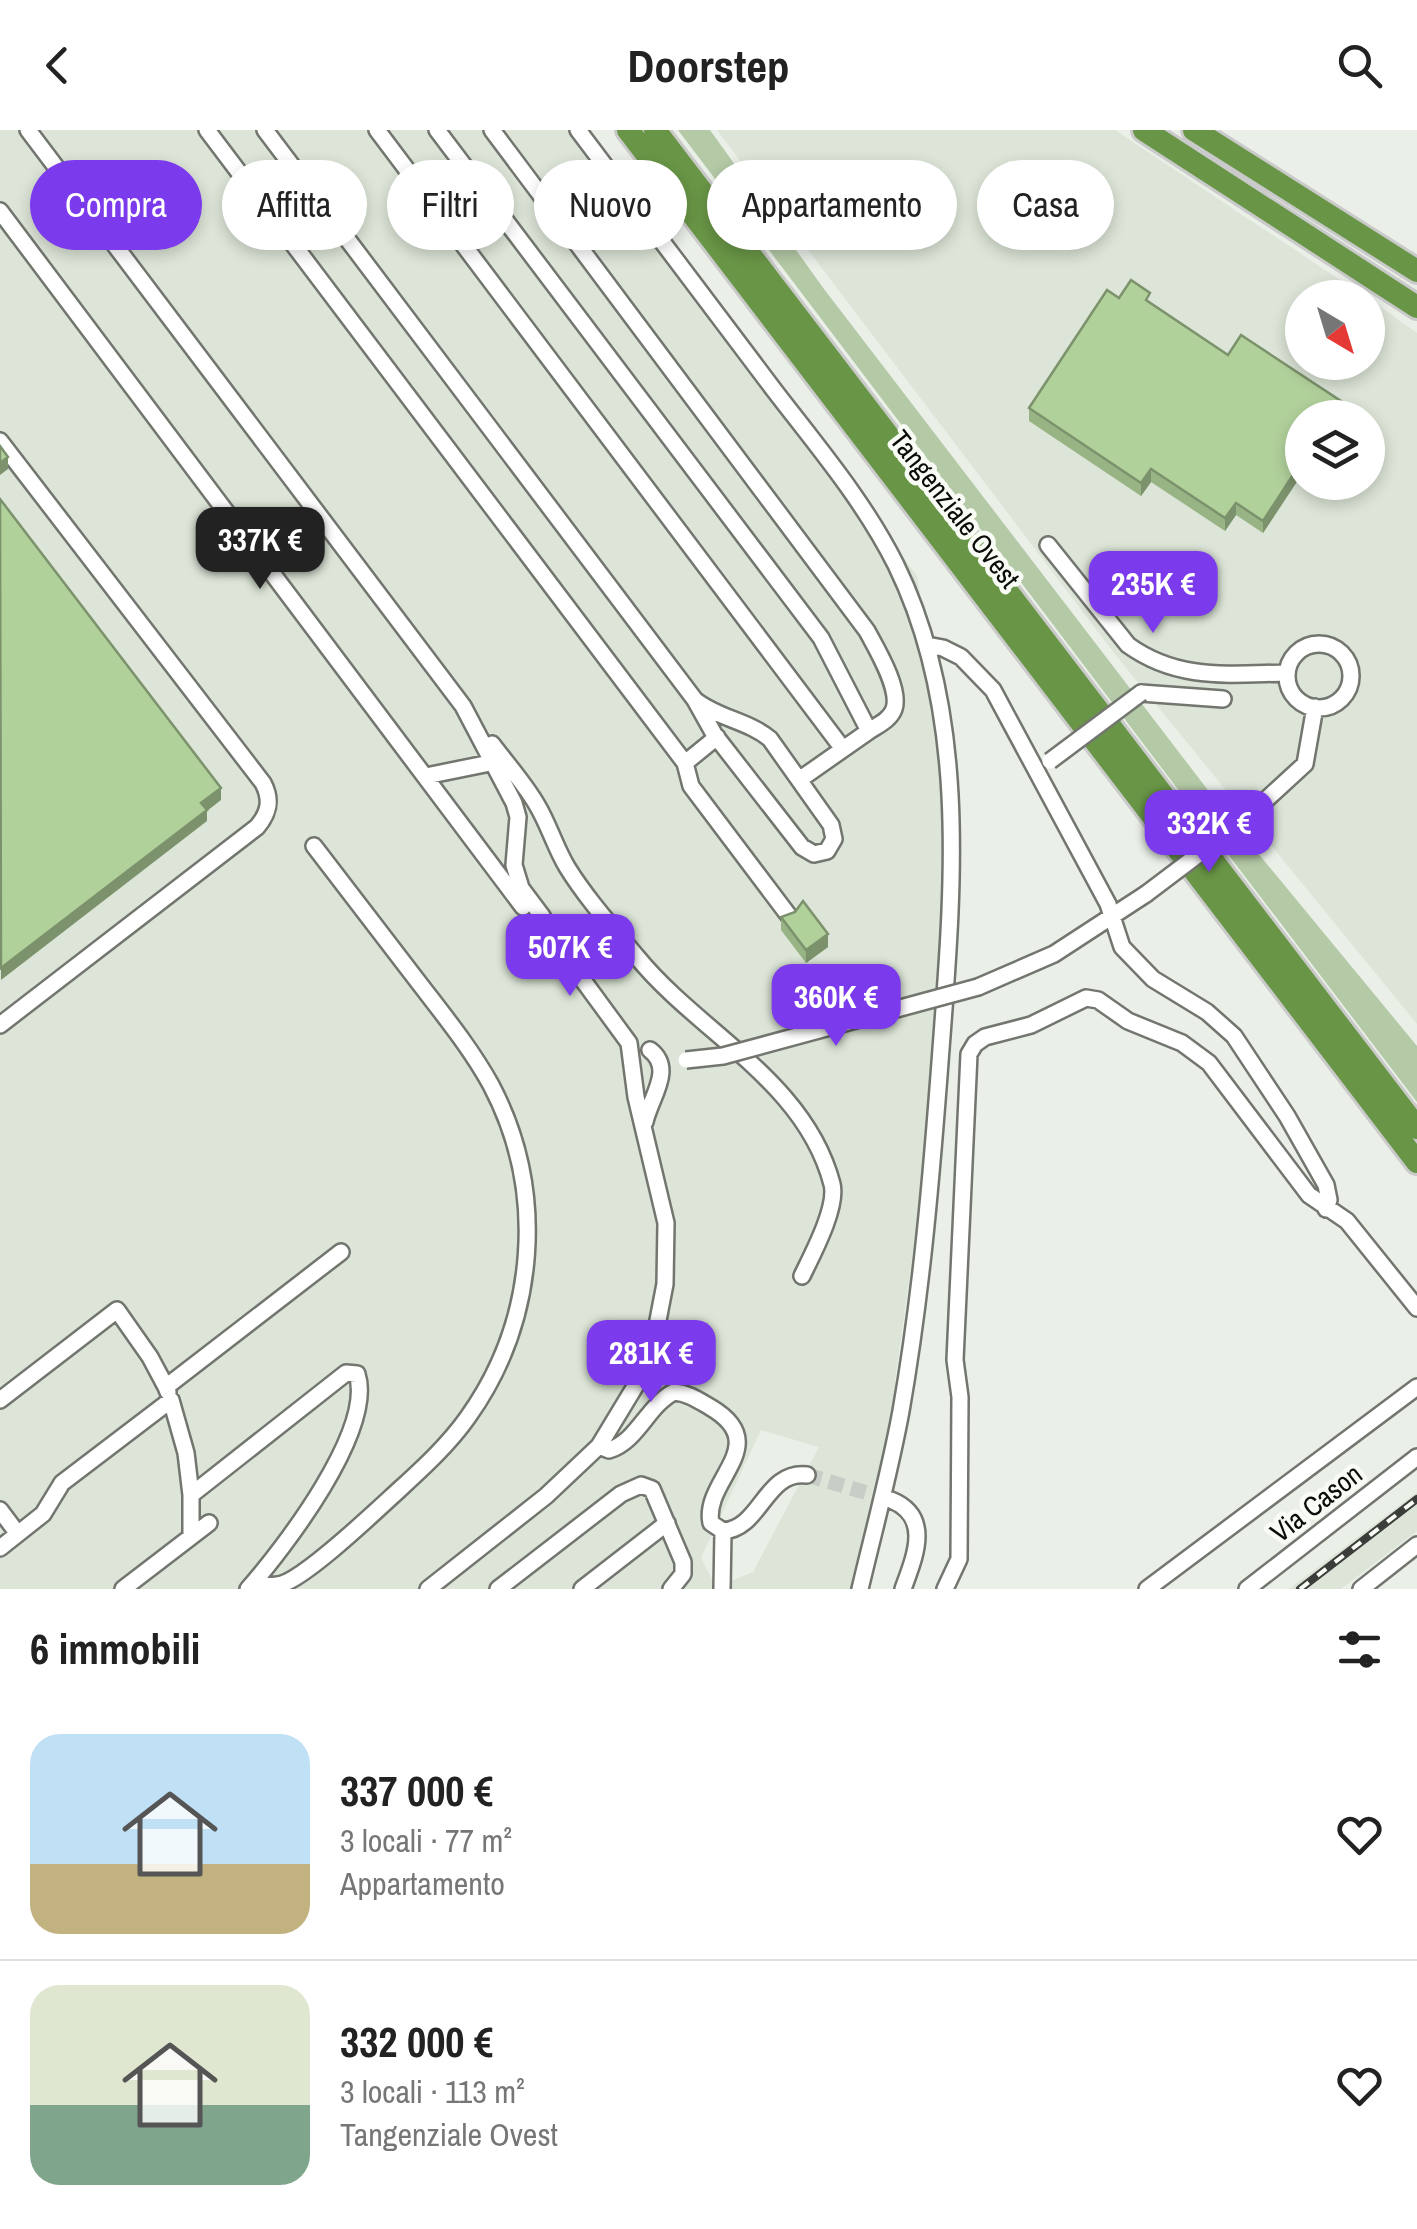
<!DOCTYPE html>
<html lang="it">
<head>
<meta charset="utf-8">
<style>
	body { margin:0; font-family:"Archivo Narrow",sans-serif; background:#f2f2f2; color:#222; height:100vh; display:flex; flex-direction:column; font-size:38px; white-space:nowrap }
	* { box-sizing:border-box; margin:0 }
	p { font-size:32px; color:#767676 }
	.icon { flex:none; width:55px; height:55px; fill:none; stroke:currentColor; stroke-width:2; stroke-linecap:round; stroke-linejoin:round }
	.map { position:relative; height:1459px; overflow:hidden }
	.drawer { display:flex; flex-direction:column; background:#fff; flex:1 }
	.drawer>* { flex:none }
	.banner { position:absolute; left:30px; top:30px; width:1358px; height:90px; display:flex; gap:20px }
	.needle { width:65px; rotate:142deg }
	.tools { position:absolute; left:1285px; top:150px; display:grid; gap:20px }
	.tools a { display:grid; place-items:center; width:100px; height:100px; border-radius:50%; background:#fff; box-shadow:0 5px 15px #0003; font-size:50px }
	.price { position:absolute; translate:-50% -85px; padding:0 22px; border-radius:20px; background:#7c3aed; color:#fff; font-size:32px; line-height:65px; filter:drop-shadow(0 2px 5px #0008) }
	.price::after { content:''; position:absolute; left:50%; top:60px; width:30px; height:22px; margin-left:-15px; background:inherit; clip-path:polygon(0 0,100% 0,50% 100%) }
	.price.selected { background:#222; color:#fff }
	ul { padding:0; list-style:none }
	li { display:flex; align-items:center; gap:30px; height:250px; padding:0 30px }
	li+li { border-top:2px solid #e0e0e0 }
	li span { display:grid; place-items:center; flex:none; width:280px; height:200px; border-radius:30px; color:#555 }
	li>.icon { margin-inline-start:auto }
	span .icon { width:120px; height:120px; fill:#fffc; stroke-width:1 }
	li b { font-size:42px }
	h2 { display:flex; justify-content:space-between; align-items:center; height:120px; padding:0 30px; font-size:42px }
	.pill { padding:0 35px; border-radius:45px; background:#fff; box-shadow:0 5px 15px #0003; font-size:35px; line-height:90px }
	.pill.selected { background:#7c3aed; color:#fff }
	header { display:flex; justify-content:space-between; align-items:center; height:130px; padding:0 30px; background:#fff; font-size:45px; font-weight:800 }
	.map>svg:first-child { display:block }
	.built { fill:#dce5d7; fill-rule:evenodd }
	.green { fill:#b4c9a6 }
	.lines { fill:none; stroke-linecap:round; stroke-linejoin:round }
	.minor-tunnel { stroke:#c9cdc7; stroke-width:15; stroke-dasharray:15 8; stroke-linecap:butt }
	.minor-casing { stroke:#72766f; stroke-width:20 }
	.highway-casing { stroke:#c9cac9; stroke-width:28 }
	.minor { stroke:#fff; stroke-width:15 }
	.highway { stroke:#699646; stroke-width:22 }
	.rail-casing { stroke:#3b3d3a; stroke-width:8 }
	.rail { stroke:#f8fcf5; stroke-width:4; stroke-dasharray:11; stroke-linecap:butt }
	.minor-bridge-casing { stroke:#72766f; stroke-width:20; stroke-linecap:butt }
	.minor-bridge { stroke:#fff; stroke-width:15 }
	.wall { fill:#98b485 }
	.shaded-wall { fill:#7c926c }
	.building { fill:#b1d19b; stroke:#7c926c; stroke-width:2.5 }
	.labels { text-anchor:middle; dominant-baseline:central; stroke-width:9; stroke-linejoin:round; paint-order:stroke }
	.street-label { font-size:28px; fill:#0b0c0a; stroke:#f8fcf5 }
</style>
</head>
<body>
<header><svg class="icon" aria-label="back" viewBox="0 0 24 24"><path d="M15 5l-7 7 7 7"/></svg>Doorstep<svg class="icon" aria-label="search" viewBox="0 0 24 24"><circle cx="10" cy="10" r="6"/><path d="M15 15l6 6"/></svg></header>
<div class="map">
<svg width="1417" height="1459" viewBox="0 0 1417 1459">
	<rect width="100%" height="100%" fill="#eaefe8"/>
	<path class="built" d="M0,0H583L917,446L924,486L946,556L957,629L960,713L954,827L895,1251L894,1283L852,1459H0ZM761,1300L819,1317L753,1442L716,1457L701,1428Z
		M717,0H1115L1367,168H1302V232H1368V168L1417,203V894L1114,523ZM1302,288H1368V352H1302Z
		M1417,1362V1401L1341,1459H1289Z"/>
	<path class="green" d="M678,0H710L824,159L1227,685L1208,699Z
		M1243,705L1417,916V972L1224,719Z"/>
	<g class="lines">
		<path class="minor-tunnel" d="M807,1345L891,1370"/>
		<g class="minor-casing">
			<path id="minor" d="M28,0L463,576L514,673L518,687L514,735L521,758L542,786L555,812L629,913L636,967L666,1093L665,1154L654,1211L639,1250L599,1316L546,1366L428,1459
				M207,0L685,633L717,607
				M265,0L695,570L714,604L802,717L814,724L827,721L834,709L831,695L770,609C749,591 717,588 695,570
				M377,0L843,619
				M437,0L821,508L869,601L799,650
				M492,0L867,501C876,518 901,559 894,579C890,590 878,595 869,601
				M578,0C643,87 709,173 774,260C817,316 864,371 896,435C969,584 953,759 941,919C932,1040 922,1161 901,1281C890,1341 874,1400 860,1459
				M0,81L523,777
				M0,311L263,653C272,670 269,683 257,697L0,895
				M1048,415L1128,515C1178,551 1228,544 1287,543
				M1287 546a32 32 0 1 1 64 0a32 32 0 1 1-64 0Z
				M927,515L943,518L961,527L993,560L1108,774L1122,817L1153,849L1207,882L1234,906L1287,986L1326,1055L1329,1070L1326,1079
				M1141,563L1223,569
				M492,614C507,634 525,654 537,675C549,695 555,717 567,737C586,768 613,798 637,827C700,904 805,951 832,1054C838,1077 812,1125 802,1146
				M685,633L691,656L789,786
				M426,646L500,631
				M1244,690L1305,634L1315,577
				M978,857L1054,824L1146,764
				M645,992C650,968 675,939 650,920
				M168,1262L166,1257L341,1122
				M0,1270L117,1180L150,1227L166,1257
				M599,1316L609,1320C637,1312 648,1275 674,1262C688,1263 698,1270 710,1277C775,1315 702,1350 711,1393L723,1401C761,1399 765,1340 807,1345
				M891,1370C933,1387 914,1428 903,1459
				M0,1380L18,1404
				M191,1407V1365L346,1243L357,1244C375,1300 284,1418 248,1459
				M0,1418L43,1384L62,1353L171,1270L186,1323L191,1365
				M252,1455C261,1455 272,1457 282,1454C308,1446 377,1380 400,1359C424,1337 449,1314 468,1287C537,1190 547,1061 491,955C470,917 442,883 416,849C382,805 348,761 314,716
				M123,1459L209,1393
				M498,1459L621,1364L641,1355L652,1359L683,1432V1444L671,1459
				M582,1459L667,1393
				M722,1459L723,1401
				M945,1459L959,1429L960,1267L955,1230L969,924L975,914L985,907L1031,895L1086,868L1098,870L1128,891L1182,913L1209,933L1309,1065L1347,1091L1417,1178
				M1147,1459L1417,1257
				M1247,1459L1417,1327
				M1361,1459L1417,1415"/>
		</g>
		<g class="highway-casing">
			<path id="highway" d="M628,0L1417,1032
				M655,0L1417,998
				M1144,0L1417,177
				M1194,0L1417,141"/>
		</g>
		<use href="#minor" class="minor"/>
		<use href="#highway" class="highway"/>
		<g class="rail-casing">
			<path id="rail" d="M1300,1459L1417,1369"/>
		</g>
		<use href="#rail" class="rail"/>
		<g class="minor-bridge-casing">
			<path id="minor-bridge" d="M1050,631L1141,563
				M1146,764L1244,690
				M686,930L723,926L978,857"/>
		</g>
		<use href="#minor-bridge" class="minor-bridge"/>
	</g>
	<path class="wall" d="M1119,168L1150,173L1228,225L1353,288H1302V344L1263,403L1236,385L1225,401L1151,352L1141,366L1029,291V278Z
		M795,782L828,817L806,833L781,800V787Z"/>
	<path class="shaded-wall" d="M8,327V339L0,345V333Z
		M1302,331V344L1263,403V391Z
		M1151,339V352L1141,366V353Z
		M1236,373V385L1225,401V388Z
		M221,658V670L207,681V691L1,850V838Z
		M828,804V817L806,833V820Z"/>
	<path class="building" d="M1131,150L1150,163L1146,170L1228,225L1241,205L1353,279L1348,288H1302V331L1263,391L1236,373L1225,388L1151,339L1141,353L1029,278L1107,160L1119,168Z
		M0,316L8,327L0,333Z
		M0,369L221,658L201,673L207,680L1,838Z
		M803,771L828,804L806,820L781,787L795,782Z"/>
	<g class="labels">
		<g class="street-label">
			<text transform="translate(955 379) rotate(52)">Tangenziale Ovest</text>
			<text transform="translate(1316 1373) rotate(-38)">Via Cason</text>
		</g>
	</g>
</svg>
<div class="tools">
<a><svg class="needle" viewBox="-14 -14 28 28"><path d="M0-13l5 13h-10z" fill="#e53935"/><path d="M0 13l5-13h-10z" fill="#767676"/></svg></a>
<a><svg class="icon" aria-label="layers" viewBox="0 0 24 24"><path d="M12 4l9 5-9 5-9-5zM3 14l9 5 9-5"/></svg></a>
</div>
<b class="price selected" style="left:260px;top:462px">337K €</b>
<b class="price" style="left:1153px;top:506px">235K €</b>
<b class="price" style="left:1209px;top:745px">332K €</b>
<b class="price" style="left:570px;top:869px">507K €</b>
<b class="price" style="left:836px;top:919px">360K €</b>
<b class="price" style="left:651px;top:1275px">281K €</b>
<div class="banner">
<a class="pill selected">Compra</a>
<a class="pill">Affitta</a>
<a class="pill">Filtri</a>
<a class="pill">Nuovo</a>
<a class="pill">Appartamento</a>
<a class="pill">Casa</a>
</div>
</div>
<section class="drawer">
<h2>6 immobili<svg class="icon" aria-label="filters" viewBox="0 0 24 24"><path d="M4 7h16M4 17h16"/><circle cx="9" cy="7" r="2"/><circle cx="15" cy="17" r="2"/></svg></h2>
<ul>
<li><span style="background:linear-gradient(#bfe0f5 65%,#c2b280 0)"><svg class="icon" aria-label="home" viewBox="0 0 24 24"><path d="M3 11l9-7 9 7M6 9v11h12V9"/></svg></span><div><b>337 000 €</b><p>3 locali · 77 m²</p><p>Appartamento</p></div><svg class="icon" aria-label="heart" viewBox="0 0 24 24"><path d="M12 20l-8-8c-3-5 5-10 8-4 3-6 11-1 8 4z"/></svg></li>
<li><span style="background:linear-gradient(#dfe7d0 60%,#7fa58c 0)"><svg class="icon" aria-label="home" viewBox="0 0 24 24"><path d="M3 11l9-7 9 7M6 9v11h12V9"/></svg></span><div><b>332 000 €</b><p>3 locali · 113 m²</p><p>Tangenziale Ovest</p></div><svg class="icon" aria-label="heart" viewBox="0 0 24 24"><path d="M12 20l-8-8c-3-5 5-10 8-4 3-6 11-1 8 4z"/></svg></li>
</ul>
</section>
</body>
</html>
